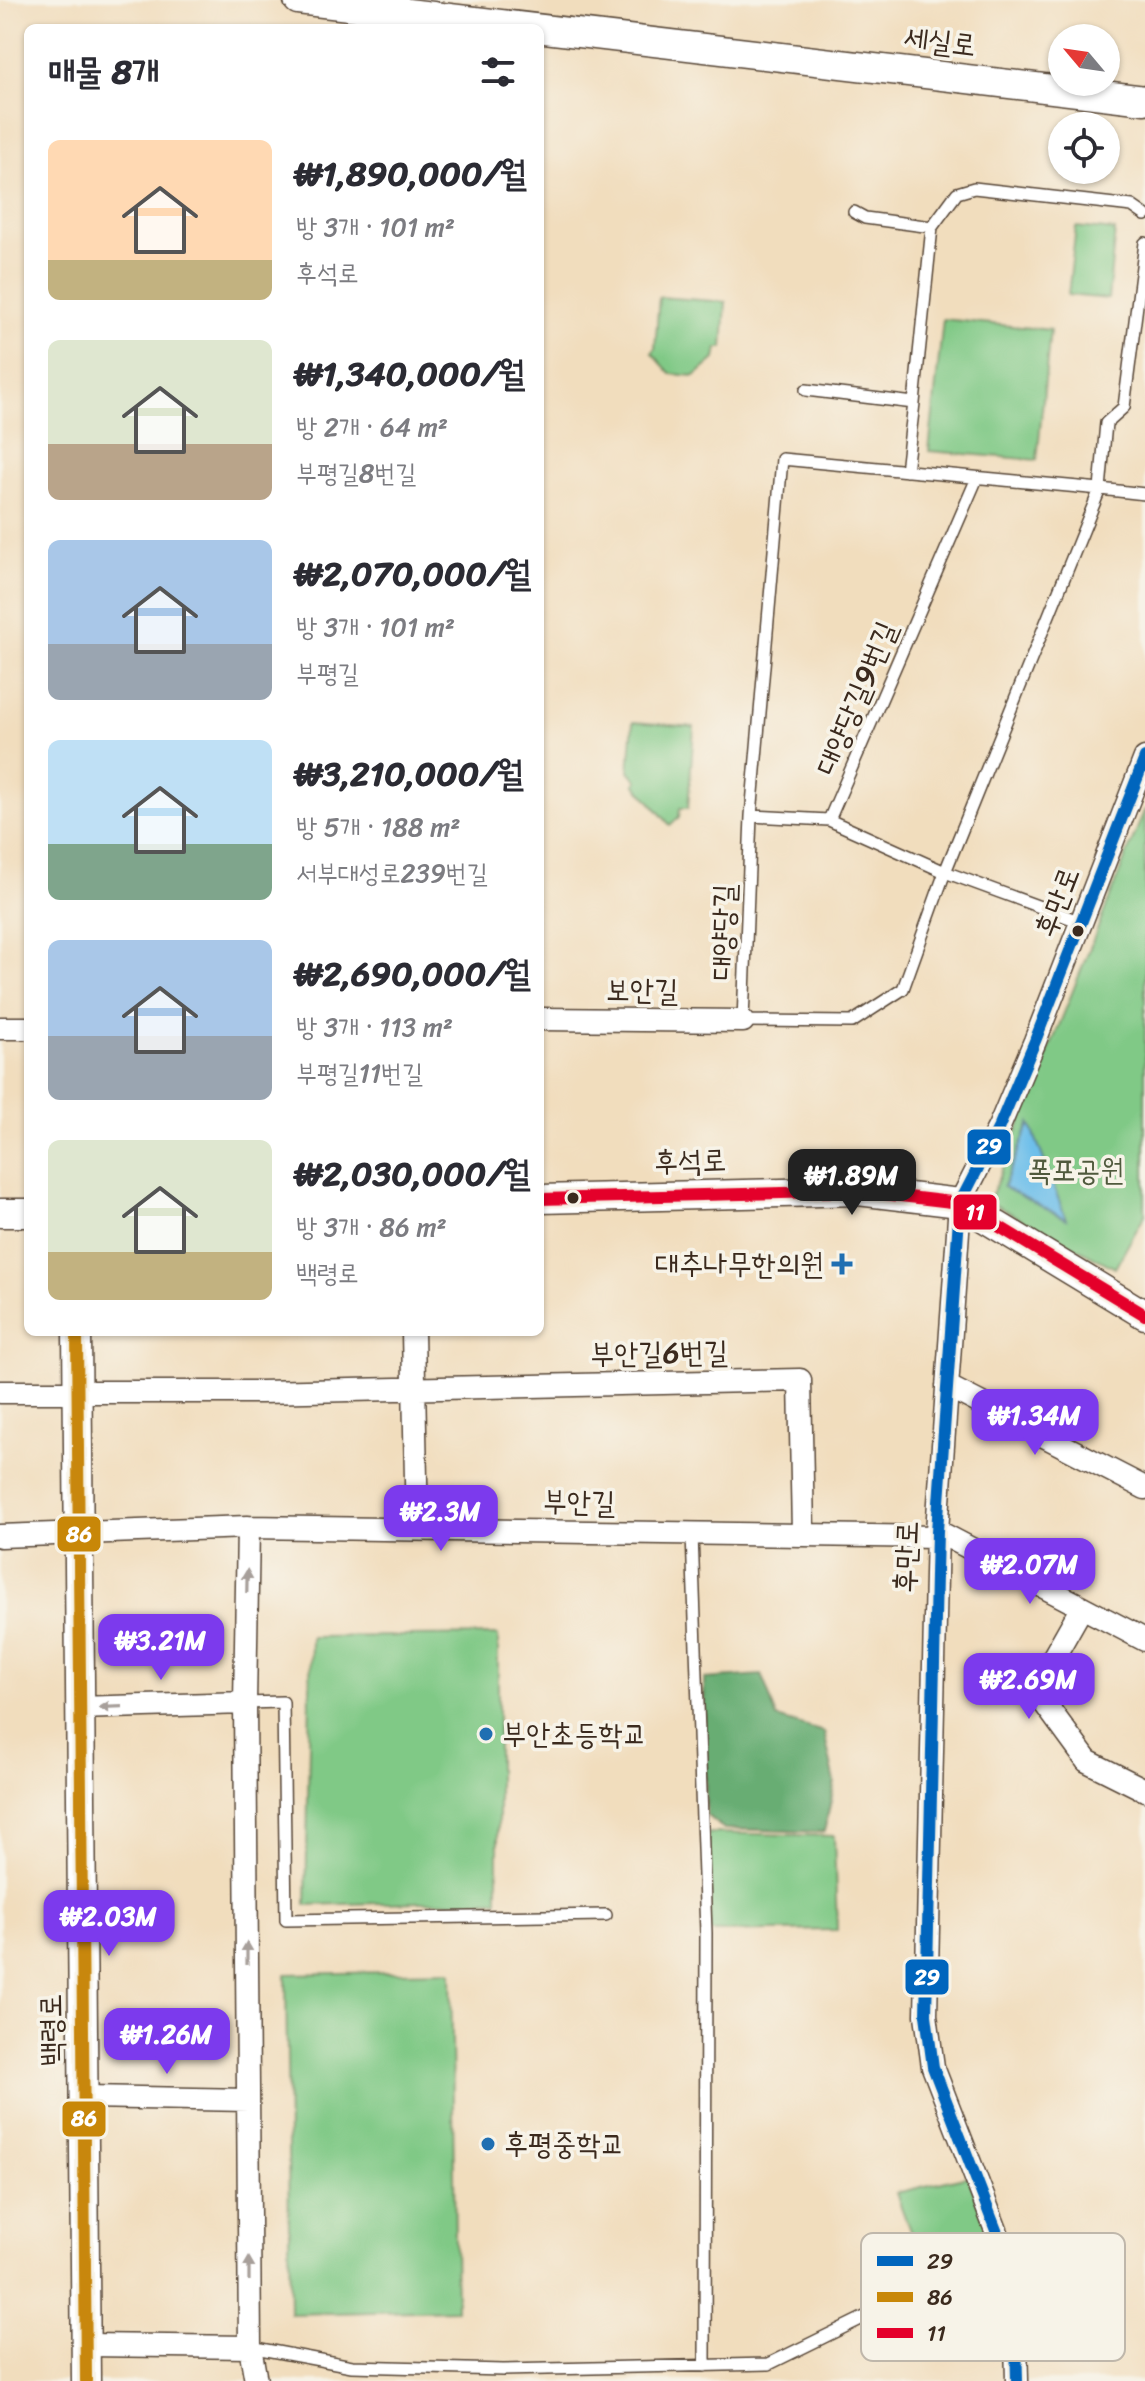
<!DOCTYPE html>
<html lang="ko">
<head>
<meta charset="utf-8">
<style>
	body { margin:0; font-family:Sriracha,"Poor Story",sans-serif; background:#f7f7f7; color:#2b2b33; height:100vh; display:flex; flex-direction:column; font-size:30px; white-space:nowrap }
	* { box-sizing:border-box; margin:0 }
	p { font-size:26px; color:#7c7c81 }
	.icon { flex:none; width:44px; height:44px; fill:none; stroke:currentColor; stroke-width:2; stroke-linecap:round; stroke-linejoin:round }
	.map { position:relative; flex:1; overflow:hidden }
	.details { position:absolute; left:24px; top:24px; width:520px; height:1312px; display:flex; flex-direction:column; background:#fff; border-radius:12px; box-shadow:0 2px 6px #0004 }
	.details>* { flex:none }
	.needle { width:52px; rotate:299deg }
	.buttons { position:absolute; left:1048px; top:24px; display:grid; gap:16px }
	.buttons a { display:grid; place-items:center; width:72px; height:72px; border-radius:50%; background:#fff; box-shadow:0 2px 6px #0004; font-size:40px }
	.price { position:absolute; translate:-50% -68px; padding:0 18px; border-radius:16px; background:#7c3aed; color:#fff; font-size:26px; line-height:52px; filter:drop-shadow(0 2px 4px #0008) }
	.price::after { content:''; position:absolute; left:50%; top:48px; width:24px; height:18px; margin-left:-12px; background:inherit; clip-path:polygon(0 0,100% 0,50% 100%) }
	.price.active { background:#222; color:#fff }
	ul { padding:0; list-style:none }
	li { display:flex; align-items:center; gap:24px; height:200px; padding:0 24px }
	li span { display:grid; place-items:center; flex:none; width:224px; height:160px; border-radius:12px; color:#555 }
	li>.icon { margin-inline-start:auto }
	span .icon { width:96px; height:96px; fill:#fffc; stroke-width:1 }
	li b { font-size:34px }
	h2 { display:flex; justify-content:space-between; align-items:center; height:96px; padding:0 24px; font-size:34px }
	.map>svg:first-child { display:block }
	.green { fill:#80c986; stroke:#5e7a52; stroke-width:2 }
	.forest { fill:#68ad73; stroke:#526c48; stroke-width:2 }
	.water { fill:#6ebfea; stroke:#547484; stroke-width:2 }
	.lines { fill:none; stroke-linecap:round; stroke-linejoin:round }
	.service-casing { stroke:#564536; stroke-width:14 }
	.minor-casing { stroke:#564536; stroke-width:25 }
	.tertiary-casing { stroke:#564536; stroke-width:31 }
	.service { stroke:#fff; stroke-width:11 }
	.minor { stroke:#fff; stroke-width:22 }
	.tertiary { stroke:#fff; stroke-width:28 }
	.bus-1-casing { stroke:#f7f3e8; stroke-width:18 }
	.bus-2-casing { stroke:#f7f3e8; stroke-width:18 }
	.bus-3-casing { stroke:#f7f3e8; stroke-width:18 }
	.bus-1 { stroke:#0065bd; stroke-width:12 }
	.bus-2 { stroke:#c88708; stroke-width:12 }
	.bus-3 { stroke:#e4002b; stroke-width:12 }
	.oneway { fill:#a79f9a }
	.bus-dot { fill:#3b2a1e; stroke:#f7f3e8; stroke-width:3 }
	.poi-dot { fill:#1f6fb2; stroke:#f7f3e8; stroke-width:3 }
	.labels { text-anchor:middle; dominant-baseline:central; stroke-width:7; stroke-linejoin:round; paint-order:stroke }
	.street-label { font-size:30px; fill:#3b2a1e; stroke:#f7f3e8 }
	.park-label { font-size:30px; fill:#505a3d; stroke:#f7f3e8 }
	.poi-label { font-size:30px; fill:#3b2a1e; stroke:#f7f3e8; text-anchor:start }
	.key { fill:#f7f3e8; stroke:#bfb7ab; stroke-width:2 }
	.key-label { font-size:22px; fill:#3b2a1e }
	.line-badge { stroke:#f7f3e8; stroke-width:3 }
	.badge-label { font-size:22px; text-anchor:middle; font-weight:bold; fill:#fff }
</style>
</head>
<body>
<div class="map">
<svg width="1145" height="2381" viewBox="0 0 1145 2381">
	<rect width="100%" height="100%" fill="#f7f3e8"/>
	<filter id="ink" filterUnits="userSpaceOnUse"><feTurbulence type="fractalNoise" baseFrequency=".0125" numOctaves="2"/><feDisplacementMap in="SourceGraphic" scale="16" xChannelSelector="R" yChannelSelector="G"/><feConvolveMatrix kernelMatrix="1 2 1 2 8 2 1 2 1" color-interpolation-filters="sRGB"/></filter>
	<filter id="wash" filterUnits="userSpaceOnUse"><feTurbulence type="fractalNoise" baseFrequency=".006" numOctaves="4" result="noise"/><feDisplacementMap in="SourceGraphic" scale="32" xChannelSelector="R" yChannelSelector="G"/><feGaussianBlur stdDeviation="1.8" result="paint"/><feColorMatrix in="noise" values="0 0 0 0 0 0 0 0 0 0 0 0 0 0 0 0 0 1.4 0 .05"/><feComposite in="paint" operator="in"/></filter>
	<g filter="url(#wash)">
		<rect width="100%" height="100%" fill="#f1ddbd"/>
		<path class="green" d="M1076,227L1115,231L1108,299L1068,295Z
			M659,297L726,302L723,348H717L715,359L695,376L671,374L652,353L655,349Z
			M943,319L1050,330L1037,460L929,451Z
			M633,722L694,727L688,808H680L679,817L670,825L635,784L638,781L629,771Z
			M1145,809V1215L1115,1268L989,1202Z
			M498,1635V1900L306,1905L311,1637Z
			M708,1833L834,1836L837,1930L710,1932Z
			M451,1971L456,2310L290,2314L286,1974Z
			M968,2176L997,2257L944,2281L923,2266L896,2193Z"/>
		<path class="forest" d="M762,1675L777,1718L824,1732L835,1782L824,1832L724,1829L706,1815L704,1679Z"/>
		<path class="water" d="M1030,1123L1066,1219L1003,1187Z"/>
	</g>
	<g filter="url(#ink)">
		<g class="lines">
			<g class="service-casing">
				<path id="service" d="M854,212L865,218L932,227L957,193L974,188L1132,206L1145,215
					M1145,243L1124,407L1106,423L1100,489L945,872L903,989L852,1022L743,1021L751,816L782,459L1100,489L1145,494
					M806,390L914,403L932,227
					M906,471L914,403
					M751,816L829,820L945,872L1081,922
					M829,820L977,478
					M692,1534L706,1933L705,2366
					M245,1703L283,1702L286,1920L606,1915
					M250,2347L352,2366L503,2370L769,2364L879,2310L1009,2264"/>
			</g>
			<g class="minor-casing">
				<path id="minor" d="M540,1019L743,1021
					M0,1028H28
					M413,1332L417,1529
					M947,1386L1145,1488
					M0,1392H261L800,1380L803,1533
					M248,1527L245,1703L250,2347L256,2381
					M937,1531L1145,1640
					M0,1536L248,1527L937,1537
					M1082,1607L1035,1690L1087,1761L1145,1790
					M78,1708L245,1703
					M86,2097L248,2100
					M87,2345L250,2347
					M1017,2381L1015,2298L1009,2264L933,2067L926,2015L937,1531L960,1203L999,1127L1035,1041L1145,758"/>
			</g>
			<g class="tertiary-casing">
				<path id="tertiary" d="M298,0L1145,100
					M540,1199L858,1191L960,1203L1145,1315
					M0,1213H28
					M77,1332L86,2381"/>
			</g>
			<use href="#service" class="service"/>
			<use href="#minor" class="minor"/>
			<use href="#tertiary" class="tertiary"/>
			<g class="bus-1-casing">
				<path id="bus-1" d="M1017,2381L1015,2298L1009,2264L933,2067L926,2015L937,1531L960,1203L999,1127L1035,1041L1145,758"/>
			</g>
			<g class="bus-2-casing">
				<path id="bus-2" d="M77,1332L86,2381"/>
			</g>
			<g class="bus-3-casing">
				<path id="bus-3" d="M540,1199L858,1191L960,1203L1145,1315"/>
			</g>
			<use href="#bus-1" class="bus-1"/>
			<use href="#bus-2" class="bus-2"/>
			<use href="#bus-3" class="bus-3"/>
		</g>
		<defs><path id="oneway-solid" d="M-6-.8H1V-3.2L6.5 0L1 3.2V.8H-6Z" transform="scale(2)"/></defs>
		<g class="oneway">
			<use href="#oneway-solid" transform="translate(247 1581) rotate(-89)"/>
			<use href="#oneway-solid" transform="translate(111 1707) rotate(178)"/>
			<use href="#oneway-solid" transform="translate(247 1953) rotate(-90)"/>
			<use href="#oneway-solid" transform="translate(249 2269) rotate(-90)"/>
		</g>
	</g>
	<g class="bus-dot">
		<circle cx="1078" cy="931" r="7"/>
		<circle cx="573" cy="1198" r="7"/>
	</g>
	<g class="poi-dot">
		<path d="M838 1252h8v8h8v8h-8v8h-8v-8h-8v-8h8z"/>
		<circle cx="486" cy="1734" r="8"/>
		<circle cx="488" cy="2144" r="8"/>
	</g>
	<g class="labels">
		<g class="street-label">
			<text transform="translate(940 41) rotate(7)">세실로</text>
			<text transform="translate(856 698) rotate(-67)">대양당길9번길</text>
			<text transform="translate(1057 902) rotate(-69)">후만로</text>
			<text transform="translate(723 932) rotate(-88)">대양당길</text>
			<text transform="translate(642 990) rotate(1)">보안길</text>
			<text transform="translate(690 1161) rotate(-2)">후석로</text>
			<text transform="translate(659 1353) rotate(-1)">부안길6번길</text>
			<text transform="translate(579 1502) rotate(1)">부안길</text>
			<text transform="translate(906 1557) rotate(-88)">후만로</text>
			<text transform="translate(51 2030) rotate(-91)">백령로</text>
		</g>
		<g class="park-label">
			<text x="1076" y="1170">폭포공원</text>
		</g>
		<g class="poi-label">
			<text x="824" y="1264" text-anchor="end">대추나무한의원</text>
			<text x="502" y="1734">부안초등학교</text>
			<text x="504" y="2144">후평중학교</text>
		</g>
	</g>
	<rect x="861" y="2233" width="264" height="128" rx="12" class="key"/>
	<rect x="877" y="2256" width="36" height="10" fill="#0065bd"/>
	<rect x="877" y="2292" width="36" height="10" fill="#c88708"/>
	<rect x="877" y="2328" width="36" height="10" fill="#e4002b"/>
	<g class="key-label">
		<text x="927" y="2269">29</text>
		<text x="927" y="2305">86</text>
		<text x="927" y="2341">11</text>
	</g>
	<g class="line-badge">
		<rect x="966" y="1128" width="46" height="38" rx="8" fill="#0065bd"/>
		<rect x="952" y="1193" width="46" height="38" rx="8" fill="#e4002b"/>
		<rect x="56" y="1515" width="46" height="38" rx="8" fill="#c88708"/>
		<rect x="904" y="1958" width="46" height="38" rx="8" fill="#0065bd"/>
		<rect x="61" y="2100" width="46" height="38" rx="8" fill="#c88708"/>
	</g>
	<g class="badge-label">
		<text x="989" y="1154">29</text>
		<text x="975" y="1220">11</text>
		<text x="79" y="1542">86</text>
		<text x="927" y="1985">29</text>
		<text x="84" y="2126">86</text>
	</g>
</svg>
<div class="buttons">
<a><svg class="needle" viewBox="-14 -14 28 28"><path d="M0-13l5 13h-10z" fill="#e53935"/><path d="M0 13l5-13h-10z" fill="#7c7c81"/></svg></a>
<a><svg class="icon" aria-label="locate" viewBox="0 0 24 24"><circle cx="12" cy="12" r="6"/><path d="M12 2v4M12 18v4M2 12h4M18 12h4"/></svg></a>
</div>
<b class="price active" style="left:852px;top:1217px">₩1.89M</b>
<b class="price" style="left:1035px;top:1457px">₩1.34M</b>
<b class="price" style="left:441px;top:1553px">₩2.3M</b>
<b class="price" style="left:1030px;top:1606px">₩2.07M</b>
<b class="price" style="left:161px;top:1682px">₩3.21M</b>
<b class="price" style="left:1029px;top:1721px">₩2.69M</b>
<b class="price" style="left:109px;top:1958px">₩2.03M</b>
<b class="price" style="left:167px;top:2076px">₩1.26M</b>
<section class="details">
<h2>매물 8개<svg class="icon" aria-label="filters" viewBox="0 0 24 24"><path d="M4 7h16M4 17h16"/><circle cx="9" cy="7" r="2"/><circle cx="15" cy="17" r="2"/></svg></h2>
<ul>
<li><span style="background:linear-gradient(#ffd9b3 75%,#c2b280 0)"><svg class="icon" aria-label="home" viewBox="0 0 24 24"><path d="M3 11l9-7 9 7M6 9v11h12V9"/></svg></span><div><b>₩1,890,000/월</b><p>방 3개 · 101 m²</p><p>후석로</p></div></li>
<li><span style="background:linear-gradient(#dfe7d0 65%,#b9a48a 0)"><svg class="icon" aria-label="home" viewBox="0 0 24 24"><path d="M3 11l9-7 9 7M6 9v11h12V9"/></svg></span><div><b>₩1,340,000/월</b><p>방 2개 · 64 m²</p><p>부평길8번길</p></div></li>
<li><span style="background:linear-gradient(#a9c7e8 65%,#9aa5b1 0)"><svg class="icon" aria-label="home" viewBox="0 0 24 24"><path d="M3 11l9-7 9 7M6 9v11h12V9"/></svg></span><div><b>₩2,070,000/월</b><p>방 3개 · 101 m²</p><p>부평길</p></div></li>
<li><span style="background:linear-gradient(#bfe0f5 65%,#7fa58c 0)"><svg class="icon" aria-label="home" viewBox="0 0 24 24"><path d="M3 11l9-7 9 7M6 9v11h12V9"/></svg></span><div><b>₩3,210,000/월</b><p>방 5개 · 188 m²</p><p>서부대성로239번길</p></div></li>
<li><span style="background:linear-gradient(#a9c7e8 60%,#9aa5b1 0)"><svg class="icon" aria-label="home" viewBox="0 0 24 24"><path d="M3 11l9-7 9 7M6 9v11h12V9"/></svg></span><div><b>₩2,690,000/월</b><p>방 3개 · 113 m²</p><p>부평길11번길</p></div></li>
<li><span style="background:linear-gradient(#dfe7d0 70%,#c2b280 0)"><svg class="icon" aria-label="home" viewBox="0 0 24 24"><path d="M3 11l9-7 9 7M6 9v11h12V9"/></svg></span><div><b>₩2,030,000/월</b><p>방 3개 · 86 m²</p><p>백령로</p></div></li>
</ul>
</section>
</div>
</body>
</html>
